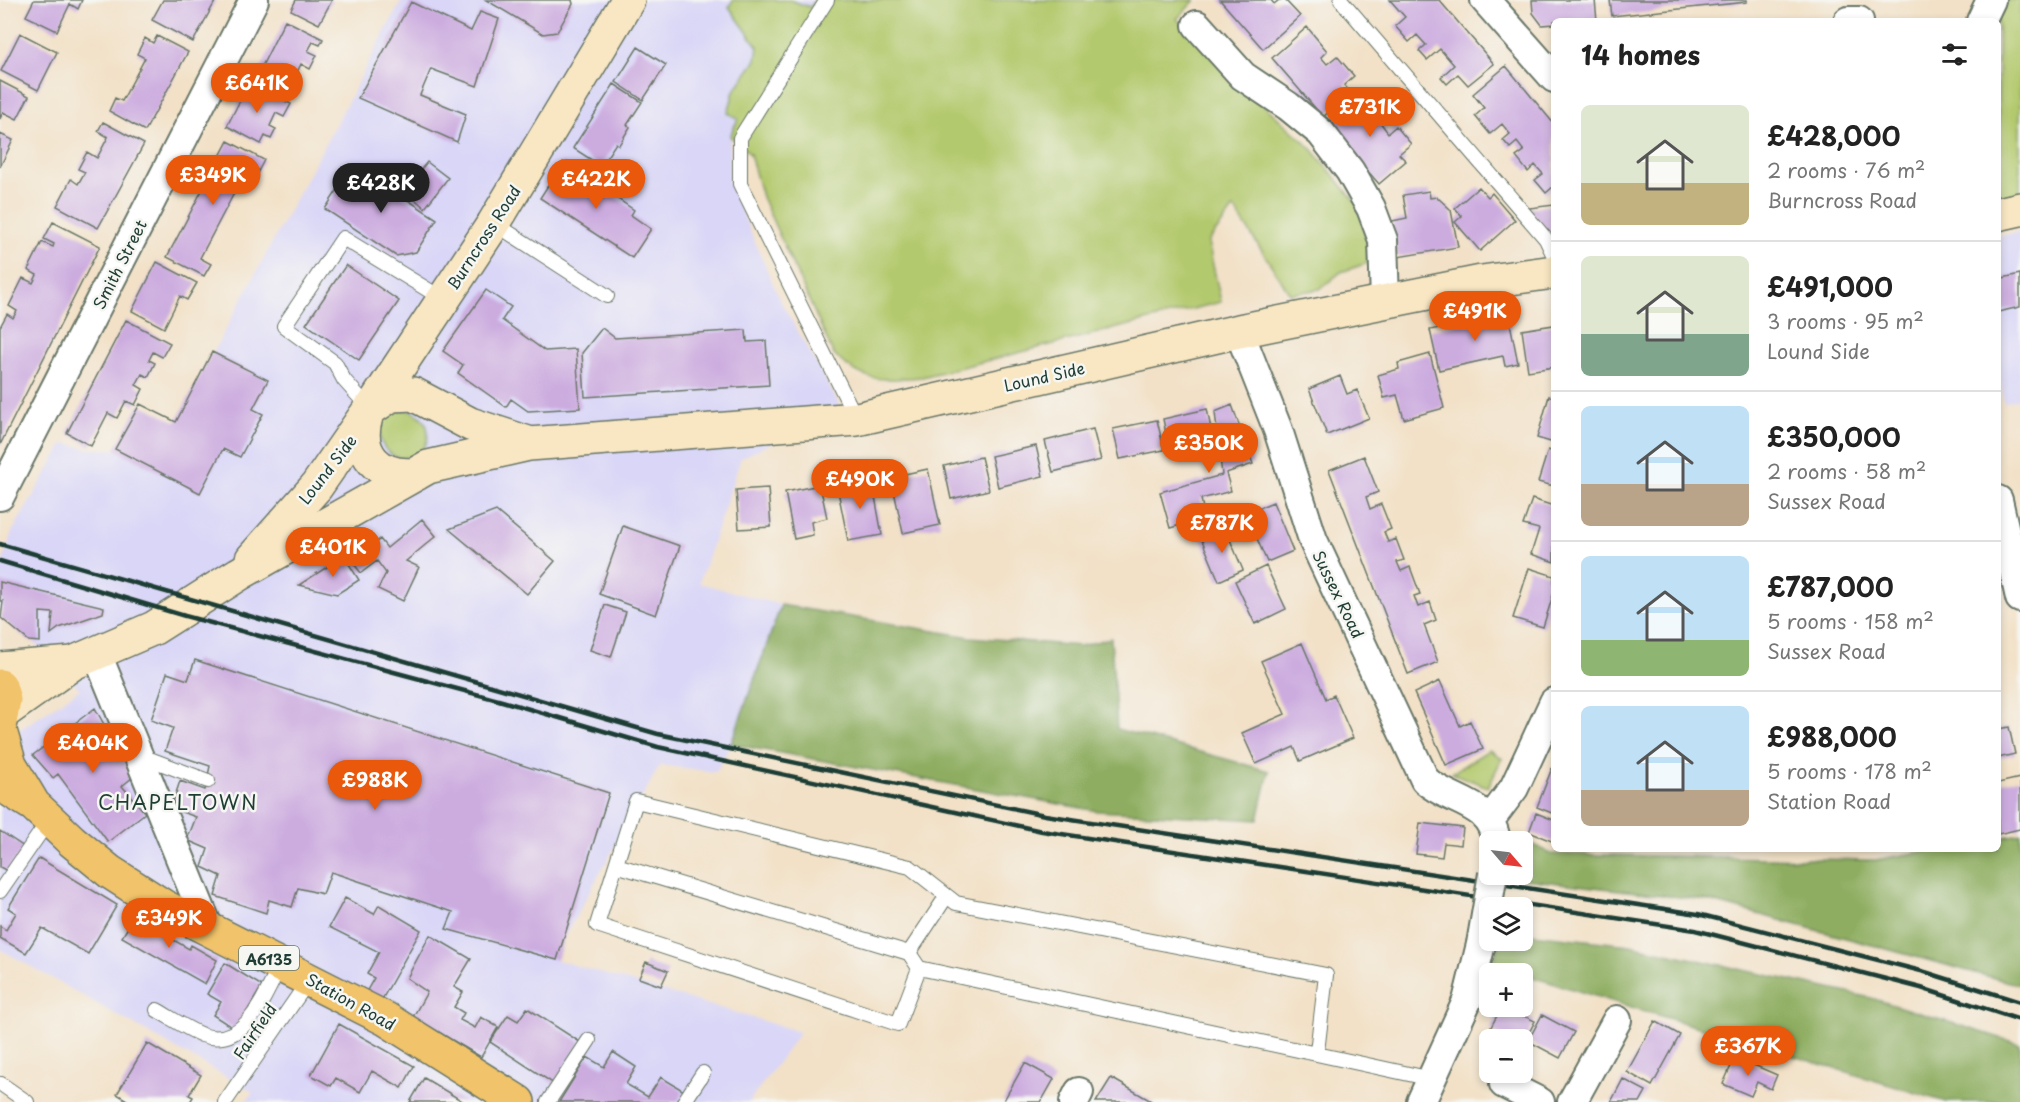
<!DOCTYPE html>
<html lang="en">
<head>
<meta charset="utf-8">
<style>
	body { margin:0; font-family:"Playpen Sans",sans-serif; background:#f6f6f6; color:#222; height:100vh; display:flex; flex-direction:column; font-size:22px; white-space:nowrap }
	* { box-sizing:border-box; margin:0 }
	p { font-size:20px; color:#767676 }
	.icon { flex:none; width:33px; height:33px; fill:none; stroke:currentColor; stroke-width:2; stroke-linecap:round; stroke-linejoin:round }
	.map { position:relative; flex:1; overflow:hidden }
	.side { position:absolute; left:1551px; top:18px; width:450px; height:834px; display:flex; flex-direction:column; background:#fff; border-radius:9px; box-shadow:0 3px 9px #0003 }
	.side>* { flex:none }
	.needle { width:39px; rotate:118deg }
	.buttons { position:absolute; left:1479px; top:831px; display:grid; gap:12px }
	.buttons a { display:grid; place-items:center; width:54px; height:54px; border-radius:9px; background:#fff; box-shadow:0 3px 9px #0003; font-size:30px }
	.price { position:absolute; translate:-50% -51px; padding:0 14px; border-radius:21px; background:#ea580c; color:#fff; font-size:20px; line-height:39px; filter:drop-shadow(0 2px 3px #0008) }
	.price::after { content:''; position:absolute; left:50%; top:36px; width:18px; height:14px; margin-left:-9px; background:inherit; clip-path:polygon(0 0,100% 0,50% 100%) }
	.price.current { background:#222; color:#fff }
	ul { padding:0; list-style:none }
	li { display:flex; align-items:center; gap:18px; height:150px; padding:0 30px }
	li+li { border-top:2px solid #e0e0e0 }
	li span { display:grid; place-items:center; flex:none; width:168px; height:120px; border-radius:9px; color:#555 }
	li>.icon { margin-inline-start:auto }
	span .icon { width:72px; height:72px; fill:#fffc; stroke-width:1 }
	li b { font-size:26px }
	h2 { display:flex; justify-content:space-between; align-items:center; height:72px; padding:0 30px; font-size:26px }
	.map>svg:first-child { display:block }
	.built { fill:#d9d6f7 }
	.green { fill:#b3c96d; stroke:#698350; stroke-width:1.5 }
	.forest { fill:#8ead60; stroke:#56754a; stroke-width:1.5 }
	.building { fill:#ccacdf }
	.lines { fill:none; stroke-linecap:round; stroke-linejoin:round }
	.lane-casing { stroke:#697667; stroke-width:16 }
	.street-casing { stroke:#697667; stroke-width:32 }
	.secondary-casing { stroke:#697667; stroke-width:36 }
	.primary-casing { stroke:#697667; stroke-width:36 }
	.lane { stroke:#fff; stroke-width:14 }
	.street { stroke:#fff; stroke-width:28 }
	.secondary { stroke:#f9e7c3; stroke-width:33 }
	.primary { stroke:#f1c36a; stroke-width:33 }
	.rail { stroke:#1f3d34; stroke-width:4.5 }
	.street-bridge-casing { stroke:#697667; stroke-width:32; stroke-linecap:butt }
	.street-bridge { stroke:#fff; stroke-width:28 }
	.labels { text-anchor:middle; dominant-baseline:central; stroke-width:5; stroke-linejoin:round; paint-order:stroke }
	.shield { fill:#f6f6f2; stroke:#60746d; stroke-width:1.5 }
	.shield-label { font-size:15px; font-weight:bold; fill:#1f3d34 }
	.street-label { font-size:16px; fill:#1f3d34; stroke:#f6f6f2 }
	.quarter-label { font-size:20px; letter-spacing:1.5px; fill:#1f3d34; stroke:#f6f6f2 }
</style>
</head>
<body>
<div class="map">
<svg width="2020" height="1102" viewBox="0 0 2020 1102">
	<rect width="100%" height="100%" fill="#f6f6f2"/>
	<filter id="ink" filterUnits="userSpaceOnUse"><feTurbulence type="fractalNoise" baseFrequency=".0167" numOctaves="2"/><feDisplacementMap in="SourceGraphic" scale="12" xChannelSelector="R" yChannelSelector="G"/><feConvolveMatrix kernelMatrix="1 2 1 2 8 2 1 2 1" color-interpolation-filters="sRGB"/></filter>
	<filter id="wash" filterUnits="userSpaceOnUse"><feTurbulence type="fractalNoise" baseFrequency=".008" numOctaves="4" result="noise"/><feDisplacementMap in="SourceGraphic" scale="24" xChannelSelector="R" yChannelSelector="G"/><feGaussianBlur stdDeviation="1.35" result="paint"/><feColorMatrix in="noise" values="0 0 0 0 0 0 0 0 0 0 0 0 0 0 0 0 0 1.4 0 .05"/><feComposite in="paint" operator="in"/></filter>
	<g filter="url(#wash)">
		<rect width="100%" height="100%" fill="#f2e1c7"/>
		<path class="built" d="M402,0H815L738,119L730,136L729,182L780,300L842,409L741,458L699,583L781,605L731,744L716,772L660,765L564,938L557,960L800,1032L749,1102H246L253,1092L0,949V756L19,730L80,689L0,609V570L12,532L64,443L90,449H115L140,404L176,422Z
			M2020,232V398L2004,403L1998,361V236Z"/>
		<path class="green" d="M733,0H790L810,7L815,0H1195L1177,19L1223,68L1312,149L1359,206L1367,242L1368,263L1341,272L1320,289L1290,294L1234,208L1208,242L1221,302L922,377C881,380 865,384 834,355L762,197L750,154L730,136L738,119L728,113L734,91L756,60L758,47L729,7Z
			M2004,0H2020V198L1998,201V21H1994Z
			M380 434a24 24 0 1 1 48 0a24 24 0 1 1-48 0Z
			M1489,750L1502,758L1488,787L1452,773Z"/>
		<path class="forest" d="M781,605L970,637L1080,646L1111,638L1117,729L1269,771L1258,820L1097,811L731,744Z
			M2020,834V985L1705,900L1507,877L1508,875L1522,874L1521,838L1551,854L1875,860L1936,849H1998V838Z
			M1523,933L1630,945L1871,998L2020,1044V1102H1946L1492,965L1500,941L1522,940Z"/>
		<g id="blocks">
			<path class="building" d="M34,0H82L78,9L70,4L57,31L26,16Z
				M163,0H216L193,42L152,20Z
				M296,0H332L319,24L291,10Z
				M486,0H572L573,4L557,32L543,34Z
				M1220,0H1271L1274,4L1279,0H1285L1300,16L1263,49Z
				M1390,0H1439L1494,64L1468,85L1458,74L1447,84L1441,77L1454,65L1440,49L1427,60L1419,51L1426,45L1417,35L1409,42L1395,26L1405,17Z
				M1532,0H1595L1597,21H1554V24L1542,25L1533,13Z
				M1610,0H1747V2L1612,16Z
				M411,2L471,31L480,12L499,19L477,86L431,69L420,95L466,114L457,142L358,98Z
				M285,20L323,39L320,45L313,42L308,51L317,55L310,69L301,64L295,77L301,80L295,95L257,76Z
				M1307,27L1327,51L1321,57L1327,64L1337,56L1354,76L1344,85L1351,93L1323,117L1272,58Z
				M20,33L57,52L38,90L1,71Z
				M157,36L188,52L145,131L109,111L115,98L122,101L145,58L137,54L145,38L153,43Z
				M638,47L666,65L643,100L616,82Z
				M1506,66L1554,124V186L1546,193L1535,180L1543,174L1535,165L1528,172L1516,157L1524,151L1517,142L1510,148L1503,140L1510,134L1502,124L1490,134L1475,116L1484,108L1473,94Z
				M0,81L29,96L17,119L3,112L0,119Z
				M249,83L291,104L284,117L276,113L270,126L276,129L271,139L265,136L261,144L227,126Z
				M614,84L642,102L627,125L630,127L619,145L616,143L601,166L573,148Z
				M1358,97L1365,105L1373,97L1388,115L1380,122L1388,133L1396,126L1411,144L1399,154L1406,161L1379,184L1327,124Z
				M103,122L144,144L98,228L57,206L71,179L78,184L85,172L78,169L87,152L97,158L108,137L98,131Z
				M0,134L13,140L0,167Z
				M228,141L264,160L251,185L241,180L200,258L211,264L204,276L167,257Z
				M427,162L448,178L425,208L404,190Z
				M563,162L634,210L631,215L651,229L632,258L540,198Z
				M354,165L437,219L416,252L396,256L325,209Z
				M1479,187L1488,197L1492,193L1515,220L1480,251L1455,222L1462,216L1455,208Z
				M1429,191L1430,198L1437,197L1451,210L1458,247L1398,257L1392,221L1407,218L1403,195Z
				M1554,205V236H1551L1529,208Z
				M53,222L100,246L0,445V327L7,314L13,318L17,311L9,306L23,278L33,283L37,275L28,270L42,242L53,247L54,244L44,239Z
				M157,262L197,283L187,300L180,296L164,328L132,311Z
				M346,265L399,301L359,360L306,324Z
				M2020,274V307L1998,312V279Z
				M486,290L511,307L502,320L545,351L576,349L580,408L528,411L511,399L506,407L458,373L463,365L443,351Z
				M1508,313L1518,363L1505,366L1503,356L1439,370L1430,330Z
				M126,320L170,343L162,357L153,352L149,360L155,363L148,377L142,374L136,385L143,389L135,405L126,401L117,418L108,413L91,446L67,433Z
				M1554,325V367L1528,371L1522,330Z
				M602,328L615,338L746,330L747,342L766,341L769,385L585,397L582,353Z
				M212,352L268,380L253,409L263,414L240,457L223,449L200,493L115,449L140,404L176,422Z
				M1430,354L1444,408L1404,419L1397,395L1384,398L1378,375L1399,369L1398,363Z
				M1340,376L1347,394L1357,390L1369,418L1327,435L1309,389Z
				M1549,396L1554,398V443L1537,438Z
				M1232,405L1253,464L1226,473L1231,491L1201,499L1205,518L1170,528L1160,492L1222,475L1215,412Z
				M1207,409L1213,439L1169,448L1163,419Z
				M1157,420L1164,450L1120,459L1113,429Z
				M1093,429L1101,460L1053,472L1045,441Z
				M1036,446L1043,476L998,487L991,456Z
				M1548,450L1554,452V486L1538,482Z
				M1364,456L1378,492L1366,497L1370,509L1381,504L1391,529L1384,532L1388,542L1396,539L1404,560L1397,562L1401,571L1410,567L1420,594L1414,596L1418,607L1430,602L1436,620L1424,625L1438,662L1408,674L1329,470Z
				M981,457L989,490L951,499L944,466Z
				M928,469L940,525L903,533L891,477Z
				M872,480L882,535L848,541L837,486Z
				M820,485L827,518L811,522L813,535L794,539L785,492Z
				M768,488L771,527L739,529L736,490Z
				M1532,499L1554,506V562L1531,554L1539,529L1523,525Z
				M1273,502L1293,551L1267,562L1246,513Z
				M496,511L555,561L527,594L449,529Z
				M422,519L436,536L406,561L419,567L403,601L378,589L386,573L377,561L361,573L347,555L354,549L360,556L380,539L387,548Z
				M623,526L680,546L656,615L599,594Z
				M1225,528L1243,570L1219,581L1201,538Z
				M344,556L359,580L337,594L299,585Z
				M1266,566L1286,609L1255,624L1235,581Z
				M1529,568L1554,576V592L1543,627L1513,618Z
				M0,582L104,607L103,613L59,628L51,634L53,613L40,612V642L29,641L1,618L3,601H0Z
				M605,605L626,612L611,657L590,650Z
				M1302,643L1326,699L1334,695L1353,738L1300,761L1294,747L1256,764L1242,733L1285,714L1261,661Z
				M195,660L609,793L557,960L446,929L453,912L331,872L323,894L298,888L292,907L269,900L266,913L215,896L221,876L202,867L208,849L187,840L196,817L171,808L180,781L205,790L210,766L165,751L173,728L151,720L167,673L188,680Z
				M1440,681L1460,726L1470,721L1483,749L1446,765L1414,693Z
				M95,708L133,777L122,786L145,813L108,842L58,774L53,778L33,755Z
				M2009,727L2015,754L1998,758V729Z
				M1552,768L1554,769V814L1537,807Z
				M2020,778V829L1998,834V783Z
				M1536,813L1554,820V842L1529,832Z
				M1420,823L1463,828L1461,845L1444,843L1442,857L1416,854Z
				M0,831L24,847L7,871L0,867Z
				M39,858L117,905L88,954L42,928L26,953L0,938V926L6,930L16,913L8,908Z
				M345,898L374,914L379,905L421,930L380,1003L365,994L374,978L367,974L379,952L329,927Z
				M138,911L154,921L151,927L189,949L191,945L217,960L205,984L122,937Z
				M430,935L471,959L454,987L463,992L454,1007L464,1013L460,1020L475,1028L481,1017L498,1027L481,1057L413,1017L427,992L407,978Z
				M646,962L668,971L661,986L639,978Z
				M225,963L262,986L236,1030L213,1015L221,1002L207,994Z
				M1502,1006L1535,1021L1522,1046V1040H1510L1490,1029Z
				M527,1008L580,1042L554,1084L490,1042L508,1015L518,1021Z
				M1542,1015L1574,1032L1560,1058L1528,1041Z
				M1655,1021L1680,1035L1652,1086L1627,1072Z
				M339,1024L414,1066L402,1088L372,1071L360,1092L336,1078L331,1086L311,1075Z
				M147,1043L201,1075L189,1095L193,1097L190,1102H130L117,1094Z
				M613,1052L636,1067L626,1084L648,1097L661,1077L684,1091L677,1102H559L587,1057L604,1067Z
				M1735,1057L1777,1075L1771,1089L1757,1082L1751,1096L1723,1084Z
				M1025,1063L1054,1079L1041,1102H1003Z
				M424,1078L464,1102H410Z
				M1111,1078L1153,1102H1096Z
				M1623,1079L1646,1091L1640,1102H1611Z"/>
		</g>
	</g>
	<g filter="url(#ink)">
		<use href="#blocks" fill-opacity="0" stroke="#697667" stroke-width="1.5"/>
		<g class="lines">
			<g class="lane-casing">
				<path id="lane" d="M827,0L740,138V184L856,418
					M1341,0L1546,239L1554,256
					M494,223L607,296
					M370,409L344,380L335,363L284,326L343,238L443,299
					M139,755L208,781
					M616,865L909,953L919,968L1432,1079
					M0,891L49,820
					M909,953L946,897
					M919,968L898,1024L597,925L636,801L910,867L956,903L1326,975L1317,1052
					M157,1010C171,1018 187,1029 202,1035C246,1050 265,994 281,964
					M1,1084L27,1102
					M225,1102L309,980
					M548,1102L589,1040
					M684,1102L703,1073"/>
			</g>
			<g class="street-casing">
				<path id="street" d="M1485,0L1554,78
					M1848,21H1859
					M1981,21L1991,0
					M1197,25L1243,76L1288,106L1321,133L1350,171L1371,208L1383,240L1385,301
					M1239,331L1278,430L1313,540L1425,780C1450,803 1492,801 1496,842
					M0,496L254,0
					M1998,500L2020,598
					M97,654L209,929
					M1490,820L1514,788L1554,702
					M1504,1084L1540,1102
					M1074,1102L1079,1092
					M1421,1102L1467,1001L1481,944
					M1572,1102L1617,1020"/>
			</g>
			<g class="secondary-casing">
				<path id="secondary" d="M1998,214L2020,209
					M373,406L494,223L628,0
					M366,417C355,453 379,479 416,474
					M252,559L316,487L370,409L391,395L413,394L470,424L528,443
					M0,669L73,663
					M4,712L73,663L154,628L239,574L428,467L529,444L857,419L1239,331L1482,282L1554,272"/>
			</g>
			<g class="primary-casing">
				<path id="primary" d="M0,686L4,700L0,722
					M0,731L10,765L32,802
					M0,784L34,805L72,841L110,872L163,906L386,1019L518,1102"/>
			</g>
			<use href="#lane" class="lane"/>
			<use href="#street" class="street"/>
			<use href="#secondary" class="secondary"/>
			<use href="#primary" class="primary"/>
			<path class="rail" d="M0,544L658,734L1045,815L1698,914L1925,972L2020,1002
				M0,561L185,616L502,701L658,747L1042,831L1695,930L1921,988L2020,1020"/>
			<g class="street-bridge-casing">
				<path id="street-bridge" d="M1481,944L1493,874"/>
			</g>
			<use href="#street-bridge" class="street-bridge"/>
		</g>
	</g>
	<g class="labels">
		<rect class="shield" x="239" y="946" width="60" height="24" rx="4.5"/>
		<g class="shield-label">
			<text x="269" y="958">A6135</text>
		</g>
		<g class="street-label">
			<text transform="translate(483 237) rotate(-57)">Burncross Road</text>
			<text transform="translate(119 264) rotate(-63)">Smith Street</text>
			<text transform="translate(1044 376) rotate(-13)">Lound Side</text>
			<text transform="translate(327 469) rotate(-52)">Lound Side</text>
			<text transform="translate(1339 594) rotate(64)">Sussex Road</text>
			<text transform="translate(351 1001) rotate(29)">Station Road</text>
			<text transform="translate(254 1031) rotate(-56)">Fairfield</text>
		</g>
		<g class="quarter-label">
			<text x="178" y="802">CHAPELTOWN</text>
		</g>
	</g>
</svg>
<div class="buttons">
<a><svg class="needle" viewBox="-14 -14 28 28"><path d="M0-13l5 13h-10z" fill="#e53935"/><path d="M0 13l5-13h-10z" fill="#767676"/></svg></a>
<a><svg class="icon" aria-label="layers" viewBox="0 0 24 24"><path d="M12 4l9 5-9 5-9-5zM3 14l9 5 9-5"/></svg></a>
<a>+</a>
<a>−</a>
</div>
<b class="price" style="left:257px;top:114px">£641K</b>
<b class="price" style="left:1370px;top:138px">£731K</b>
<b class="price" style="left:213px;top:206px">£349K</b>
<b class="price" style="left:596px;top:210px">£422K</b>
<b class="price current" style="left:381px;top:214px">£428K</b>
<b class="price" style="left:1475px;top:342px">£491K</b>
<b class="price" style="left:1209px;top:474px">£350K</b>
<b class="price" style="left:860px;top:510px">£490K</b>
<b class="price" style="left:1222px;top:554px">£787K</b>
<b class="price" style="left:333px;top:578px">£401K</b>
<b class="price" style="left:93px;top:774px">£404K</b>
<b class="price" style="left:375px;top:811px">£988K</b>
<b class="price" style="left:169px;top:949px">£349K</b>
<b class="price" style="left:1748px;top:1077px">£367K</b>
<section class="side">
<h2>14 homes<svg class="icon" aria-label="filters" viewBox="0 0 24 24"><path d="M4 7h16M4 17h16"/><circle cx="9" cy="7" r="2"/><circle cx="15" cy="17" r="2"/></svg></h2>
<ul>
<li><span style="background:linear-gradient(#dfe7d0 65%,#c2b280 0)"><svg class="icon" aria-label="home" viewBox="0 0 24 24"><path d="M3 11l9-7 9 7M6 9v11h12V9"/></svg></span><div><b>£428,000</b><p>2 rooms · 76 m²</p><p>Burncross Road</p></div></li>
<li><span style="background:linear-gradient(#dfe7d0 65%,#7fa58c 0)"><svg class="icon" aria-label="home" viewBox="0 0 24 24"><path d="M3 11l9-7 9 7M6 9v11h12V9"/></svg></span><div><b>£491,000</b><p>3 rooms · 95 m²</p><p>Lound Side</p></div></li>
<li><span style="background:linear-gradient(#bfe0f5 65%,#b9a48a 0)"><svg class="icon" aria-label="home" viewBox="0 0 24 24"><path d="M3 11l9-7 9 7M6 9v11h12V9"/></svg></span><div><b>£350,000</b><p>2 rooms · 58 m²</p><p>Sussex Road</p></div></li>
<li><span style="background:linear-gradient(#bfe0f5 70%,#8fb573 0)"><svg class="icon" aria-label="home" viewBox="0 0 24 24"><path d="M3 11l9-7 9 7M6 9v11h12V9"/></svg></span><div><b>£787,000</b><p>5 rooms · 158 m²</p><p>Sussex Road</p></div></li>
<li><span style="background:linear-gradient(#bfe0f5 70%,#b9a48a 0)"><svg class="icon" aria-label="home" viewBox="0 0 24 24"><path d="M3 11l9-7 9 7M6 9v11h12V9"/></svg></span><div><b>£988,000</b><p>5 rooms · 178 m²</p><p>Station Road</p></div></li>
</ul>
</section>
</div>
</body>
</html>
